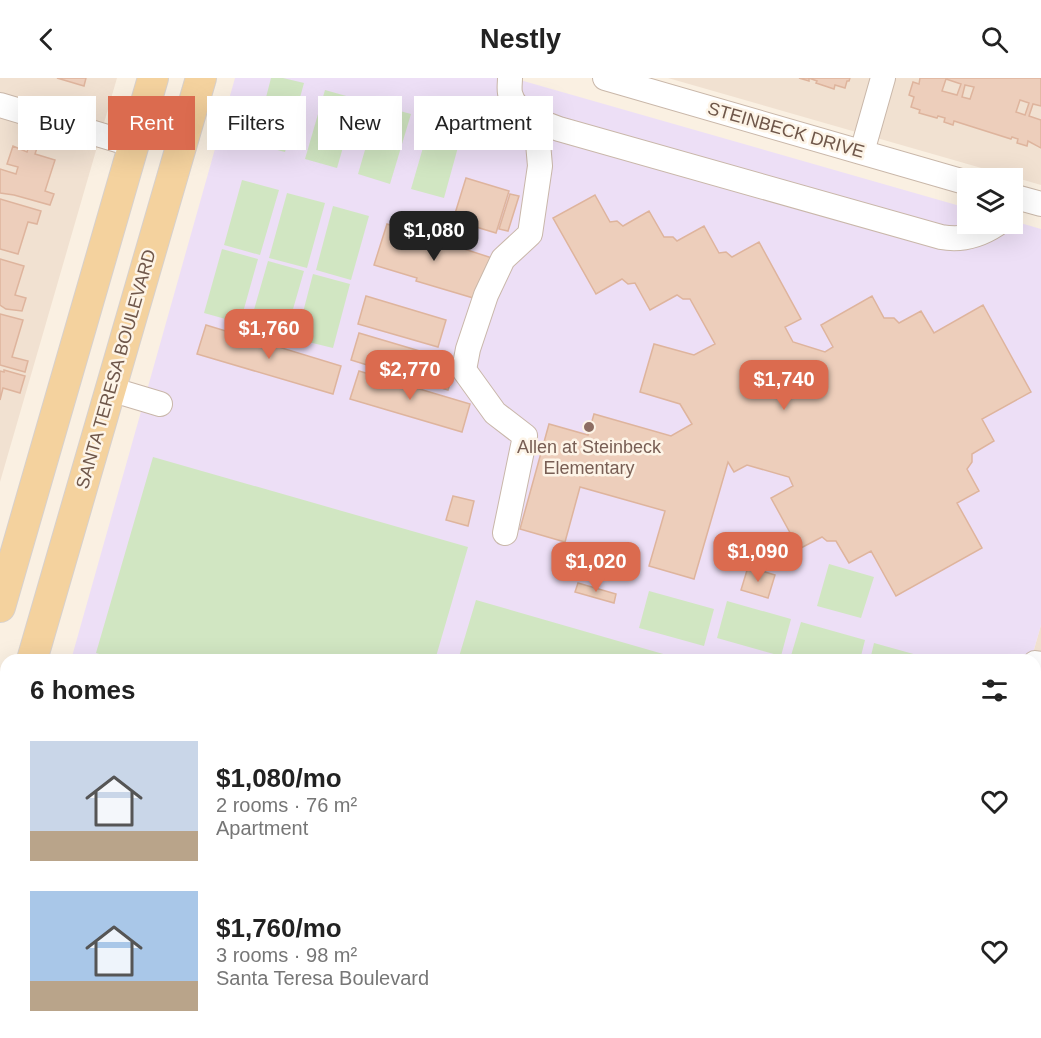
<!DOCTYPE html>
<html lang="en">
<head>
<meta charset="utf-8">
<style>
	body { margin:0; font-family:Arial,sans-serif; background:#f2f2f2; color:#222; height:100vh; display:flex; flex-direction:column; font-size:22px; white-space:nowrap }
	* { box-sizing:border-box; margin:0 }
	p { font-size:20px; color:#767676 }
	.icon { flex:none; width:33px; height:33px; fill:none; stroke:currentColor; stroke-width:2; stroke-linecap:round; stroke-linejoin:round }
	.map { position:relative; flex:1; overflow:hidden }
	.drawer { position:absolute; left:0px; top:576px; width:1041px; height:384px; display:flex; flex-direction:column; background:#fff; border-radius:18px 18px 0 0; box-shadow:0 6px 24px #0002 }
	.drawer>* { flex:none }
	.top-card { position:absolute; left:18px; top:18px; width:600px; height:54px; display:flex; gap:12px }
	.controls { position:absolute; left:957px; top:90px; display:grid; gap:12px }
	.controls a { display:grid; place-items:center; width:66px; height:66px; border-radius:0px; background:#fff; box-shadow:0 6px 24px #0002; font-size:30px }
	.price { position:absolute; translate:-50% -51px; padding:0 14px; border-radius:12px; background:#db6b4f; color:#fff; font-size:20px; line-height:39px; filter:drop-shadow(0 2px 3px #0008) }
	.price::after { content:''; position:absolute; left:50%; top:36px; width:18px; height:14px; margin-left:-9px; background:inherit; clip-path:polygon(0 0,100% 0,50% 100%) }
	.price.active { background:#222; color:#fff }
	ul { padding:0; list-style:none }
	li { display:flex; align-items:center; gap:18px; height:150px; padding:0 30px }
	li span { display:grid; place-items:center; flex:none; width:168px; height:120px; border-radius:0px; color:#555 }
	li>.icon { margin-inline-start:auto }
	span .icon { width:72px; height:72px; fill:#fffc; stroke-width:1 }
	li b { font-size:26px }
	h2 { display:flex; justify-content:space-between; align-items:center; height:72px; padding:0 30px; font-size:26px }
	.tag { padding:0 21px; border-radius:0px; background:#fff; box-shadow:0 6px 24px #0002; font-size:21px; line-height:54px }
	.tag.active { background:#db6b4f; color:#fff }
	header { display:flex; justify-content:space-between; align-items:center; height:78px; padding:0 30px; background:#fff; font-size:27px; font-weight:800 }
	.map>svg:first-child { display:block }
	.residential { fill:#f1e1d1 }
	.education { fill:#eddff6 }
	.green { fill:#d1e6c2 }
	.building { fill:#edcebb; stroke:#deb49d; stroke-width:1.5; fill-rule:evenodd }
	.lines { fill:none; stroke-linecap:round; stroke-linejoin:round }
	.minor-casing { stroke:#c9b7a9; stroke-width:26 }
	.major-casing { stroke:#d7d0cc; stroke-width:32 }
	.minor { stroke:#fff; stroke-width:24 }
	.major { stroke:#f4d29e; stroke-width:30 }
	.education-dot { fill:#8d6e63; stroke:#fdf4e7; stroke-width:2 }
	.labels { text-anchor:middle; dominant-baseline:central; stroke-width:5; stroke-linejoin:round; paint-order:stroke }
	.street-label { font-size:18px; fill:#6f574a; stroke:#fdf4e7 }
	.education-label { font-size:18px; fill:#785e54; stroke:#fdf4e7 }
</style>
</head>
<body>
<header><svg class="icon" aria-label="back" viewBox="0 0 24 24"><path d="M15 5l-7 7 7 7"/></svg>Nestly<svg class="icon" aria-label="search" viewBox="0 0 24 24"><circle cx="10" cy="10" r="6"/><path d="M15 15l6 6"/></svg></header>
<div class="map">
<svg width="1041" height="960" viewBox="0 0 1041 960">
	<rect width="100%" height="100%" fill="#faf0e2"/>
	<path class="residential" d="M0,0H117L0,404Z
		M668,0H1041V107Z
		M1041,547V960H923L925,954H1035V582H1031Z"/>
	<path class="education" d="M235,0H513L967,130L968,146H1012L1013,143L1041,151V547L1031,582H71Z
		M212,954H925L923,960H210Z"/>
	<path class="green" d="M271,0H283L304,5L285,74L254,66Z
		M325,12L357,21L337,90L305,81Z
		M378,27L411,36L390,106L358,96Z
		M431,42L463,51L444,120L411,111Z
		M242,102L279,112L260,177L224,167Z
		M287,115L325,125L307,190L269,180Z
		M333,128L369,138L351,202L316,192Z
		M222,171L258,181L240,245L204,235Z
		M268,183L304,193L285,259L249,249Z
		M313,196L350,206L333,270L296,261Z
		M153,379L468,469L435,582H119L96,575Z
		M829,486L874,499L861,540L817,528Z
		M649,513L714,531L704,568L639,550Z
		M476,522L684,582H458Z
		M727,523L791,541L781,578L717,560Z
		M801,544L865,562L860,582L790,581Z
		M874,565L935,582H870Z
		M236,954H445L443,960H235Z
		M510,954H536L535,960H508Z
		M540,954H566L564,960H538Z"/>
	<path class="building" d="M57,0H86L84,8Z
		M799,0H850L849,3H847L845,10L835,7L834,11L816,5L817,3L809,0V3Z
		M920,0H1041V28L1033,26L1029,38L1041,42V70L1028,63L1027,68L1017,65L1018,61L1012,59L1011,61L954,43L953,47L944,44L945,40L938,38L937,40L919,35L920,32L911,29L914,19L909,17L913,4L919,6ZM946,1L961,6L957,17L942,13ZM965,7L974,9L970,21L962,19ZM1020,22L1029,25L1025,37L1016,34Z
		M30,65L38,67L35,76L55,82L45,113L54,116L50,127L14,117L0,115V91L16,96L18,89L7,86L13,68L27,74Z
		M466,100L509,113L496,155L453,142Z
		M510,116L519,118L508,153L499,151Z
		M595,117L610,144L617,143L623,148L649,133L664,159H673L677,163L704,148L719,175L726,174L732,179L759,164L801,241L785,249L793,264L825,274L833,269L821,247L872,218L884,240H894L899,245L921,233L934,255L983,227L1031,314L982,341L994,363L972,376V384L967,391L979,413L957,425L982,470L896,518L871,473L849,485L836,463H827L822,459L799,471L771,420L793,408L789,399L747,387L734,394L728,384L694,501L649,488L665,433L580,409L565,464L520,451L549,346L588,357L594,336L671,358L692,346L680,326L640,314L654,266L694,277L715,266L690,221H683L677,217L650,232L635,205L628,206L622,201L596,216L553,140Z
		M0,121L41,133L37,146L28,144L18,176L0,171Z
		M387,146L492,180L480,222L416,203L417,200L374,187Z
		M0,181L24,188L15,217L26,220L22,233L6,231L0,227Z
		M366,218L446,242L438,269L358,246Z
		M0,236L23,242L12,279L28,283L25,294L0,287Z
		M206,247L341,288L333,316L197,276Z
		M359,255L457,284L448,312L351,282Z
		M4,292L25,298L20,315L3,310L0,322V293L4,294Z
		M359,293L470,326L462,354L350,321Z
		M453,418L474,423L468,448L446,442Z
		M748,489L775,497L768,520L741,512Z
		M578,505L616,516L614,525L575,514Z
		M1041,791V821L1035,819V812Z
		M1036,848L1041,849V897L1035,895Z
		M1035,901L1041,903V952L1035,950Z
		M52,954H173L171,960H62L51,957Z
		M581,954H787L785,960H592L580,957Z
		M1005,954H1022L1041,960H1003Z"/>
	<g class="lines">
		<g class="minor-casing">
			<path id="minor" d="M510,0C510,5 509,10 510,15C514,35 542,45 559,51L941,159C962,163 979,158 997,146
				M605,0L968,105
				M0,27L134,67
				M862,74L883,0
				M1012,118L1041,126
				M110,311L160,326
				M505,455L525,358L495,335L464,292L468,271L486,217L503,181L530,156L540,88L536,42
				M1035,585L1041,586
				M1035,668L1041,648
				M1035,715L1041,717
				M840,954L853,960
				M951,960L953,954"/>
		</g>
		<g class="major-casing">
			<path id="major" d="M0,529L153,0
				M32,582L201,0
				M0,697L6,676"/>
		</g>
		<use href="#minor" class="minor"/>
		<use href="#major" class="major"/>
	</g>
	<circle class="education-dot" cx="589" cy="349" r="6"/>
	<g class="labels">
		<g class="street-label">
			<text transform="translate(786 52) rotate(16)">STEINBECK DRIVE</text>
			<text transform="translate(116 291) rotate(-74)">SANTA TERESA BOULEVARD</text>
		</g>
		<g class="education-label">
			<text x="589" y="369">Allen at Steinbeck<tspan x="589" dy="21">Elementary</tspan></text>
		</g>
	</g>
</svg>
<div class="controls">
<a><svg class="icon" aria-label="layers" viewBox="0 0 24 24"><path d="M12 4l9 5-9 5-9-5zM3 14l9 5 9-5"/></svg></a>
</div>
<b class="price active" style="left:434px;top:184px">$1,080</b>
<b class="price" style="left:269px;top:282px">$1,760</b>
<b class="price" style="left:410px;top:323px">$2,770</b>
<b class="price" style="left:784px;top:333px">$1,740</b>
<b class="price" style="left:758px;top:505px">$1,090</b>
<b class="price" style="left:596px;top:515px">$1,020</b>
<div class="top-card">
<a class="tag">Buy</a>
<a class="tag active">Rent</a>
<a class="tag">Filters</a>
<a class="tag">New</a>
<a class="tag">Apartment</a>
</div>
<section class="drawer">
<h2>6 homes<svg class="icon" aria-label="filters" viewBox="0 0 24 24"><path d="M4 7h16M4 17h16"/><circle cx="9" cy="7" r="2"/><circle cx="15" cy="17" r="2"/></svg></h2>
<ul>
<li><span style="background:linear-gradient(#c9d6e8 75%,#b9a48a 0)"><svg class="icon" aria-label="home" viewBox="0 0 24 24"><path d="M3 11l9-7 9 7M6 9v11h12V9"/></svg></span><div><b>$1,080/mo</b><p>2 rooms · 76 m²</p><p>Apartment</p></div><svg class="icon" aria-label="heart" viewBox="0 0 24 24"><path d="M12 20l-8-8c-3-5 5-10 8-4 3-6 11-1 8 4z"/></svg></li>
<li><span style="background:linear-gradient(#a9c7e8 75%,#b9a48a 0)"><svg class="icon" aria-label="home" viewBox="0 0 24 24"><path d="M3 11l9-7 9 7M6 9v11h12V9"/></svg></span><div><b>$1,760/mo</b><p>3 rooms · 98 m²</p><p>Santa Teresa Boulevard</p></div><svg class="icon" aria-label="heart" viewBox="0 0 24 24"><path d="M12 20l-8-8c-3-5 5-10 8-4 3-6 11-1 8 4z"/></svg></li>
</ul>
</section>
</div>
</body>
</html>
